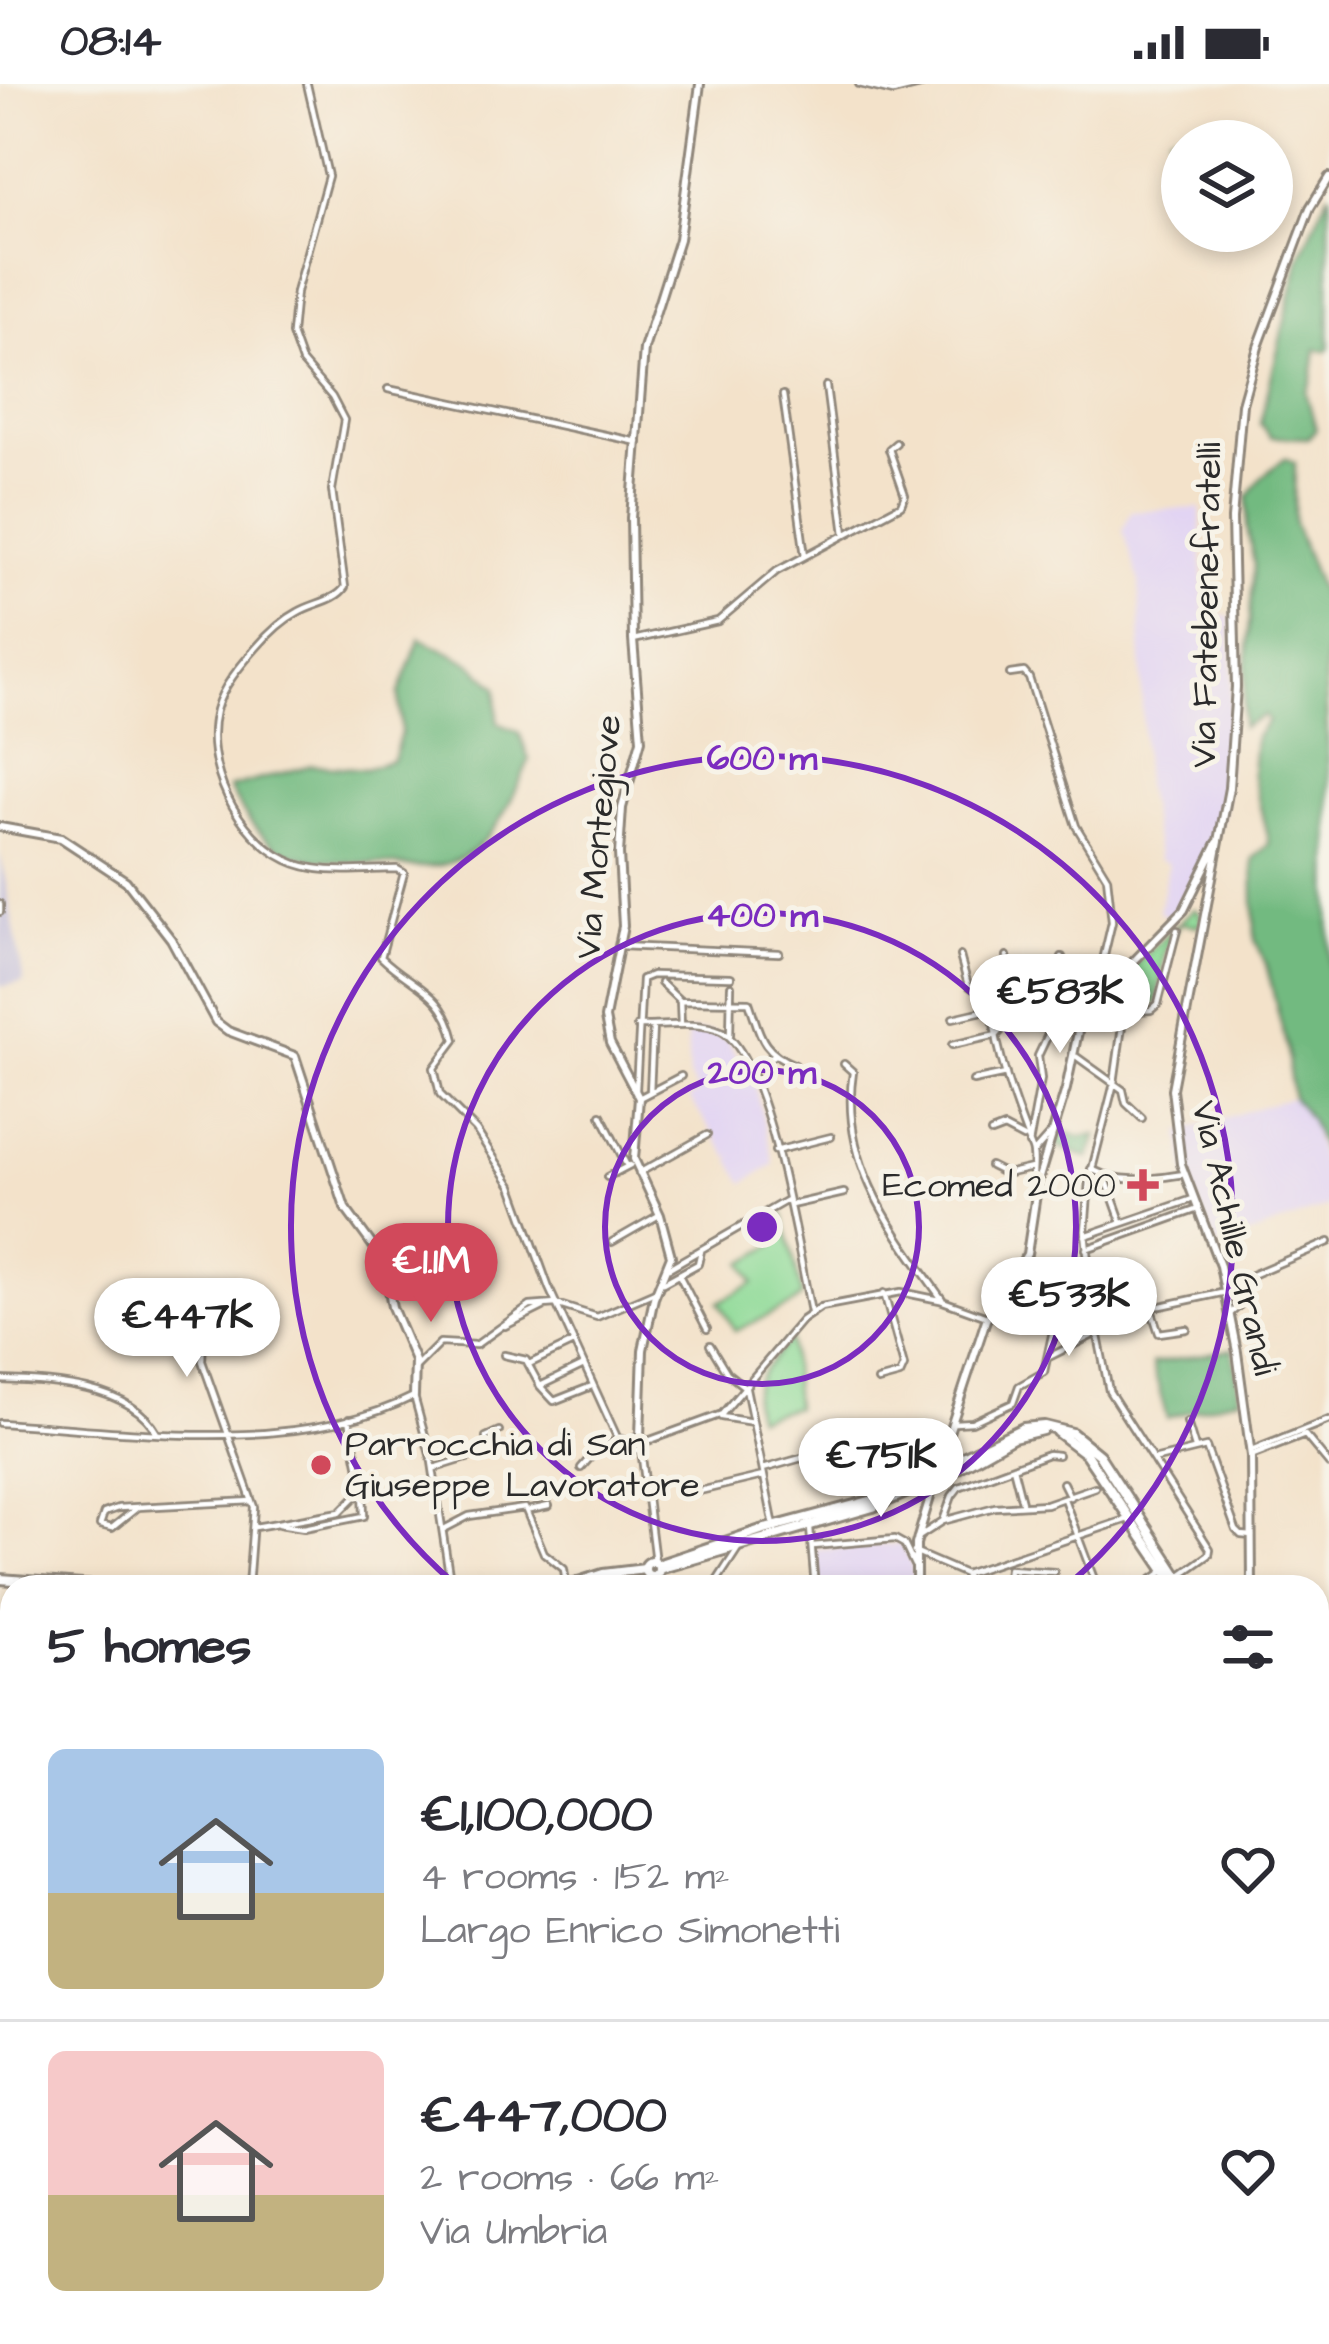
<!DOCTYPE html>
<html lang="en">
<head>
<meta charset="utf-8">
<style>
	body { margin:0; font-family:"Architects Daughter",sans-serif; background:#f2f2f3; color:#2b2b33; height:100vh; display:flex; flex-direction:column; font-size:45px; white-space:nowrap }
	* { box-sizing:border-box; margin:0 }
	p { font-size:39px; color:#7c7c81 }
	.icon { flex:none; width:66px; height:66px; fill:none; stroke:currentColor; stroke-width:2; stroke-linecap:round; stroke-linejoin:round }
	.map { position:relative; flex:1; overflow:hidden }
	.panel { position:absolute; left:0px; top:1491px; width:1329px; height:771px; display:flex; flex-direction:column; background:#fff; border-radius:36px 36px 0 0; box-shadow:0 6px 18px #0003 }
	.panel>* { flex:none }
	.fabs { position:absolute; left:1161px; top:36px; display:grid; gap:24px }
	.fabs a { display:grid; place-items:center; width:132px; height:132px; border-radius:50%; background:#fff; box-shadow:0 6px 18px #0003; font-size:60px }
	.price { position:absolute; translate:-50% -102px; padding:0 27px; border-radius:42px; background:#fff; color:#222; font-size:39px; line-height:78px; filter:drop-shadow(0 3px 6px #0008) }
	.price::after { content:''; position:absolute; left:50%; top:72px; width:36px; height:27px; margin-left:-18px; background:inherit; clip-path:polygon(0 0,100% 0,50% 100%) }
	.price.active { background:#d1495b; color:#fff }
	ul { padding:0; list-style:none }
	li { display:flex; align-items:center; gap:36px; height:300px; padding:0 48px }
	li+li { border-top:3px solid #e1e1e2 }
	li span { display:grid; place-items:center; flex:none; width:336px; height:240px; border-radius:18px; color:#555 }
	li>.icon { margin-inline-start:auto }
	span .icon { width:144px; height:144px; fill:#fffc; stroke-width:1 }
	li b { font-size:51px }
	h2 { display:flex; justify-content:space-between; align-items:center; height:144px; padding:0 48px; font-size:51px }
	.status { display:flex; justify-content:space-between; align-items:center; height:84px; padding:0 60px; background:#fff; direction:ltr }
	.status svg { height:33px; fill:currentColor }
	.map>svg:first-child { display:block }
	.built { fill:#e2d4f3 }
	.industrial { fill:#c5c0da }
	.green { fill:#8eda97; stroke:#5c8261; stroke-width:3 }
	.forest { fill:#72ba80; stroke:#4e7256; stroke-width:3 }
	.water { fill:#58bed5; stroke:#427480; stroke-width:3 }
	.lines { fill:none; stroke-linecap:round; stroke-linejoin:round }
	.minor-casing { stroke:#8f867a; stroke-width:10 }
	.tertiary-casing { stroke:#8f867a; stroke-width:12 }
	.secondary-casing { stroke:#8f867a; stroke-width:14 }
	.primary-casing { stroke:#8f867a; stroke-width:15 }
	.minor { stroke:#fff; stroke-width:4.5 }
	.tertiary { stroke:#fff; stroke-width:6 }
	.secondary { stroke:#fff; stroke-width:8 }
	.primary { stroke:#fff; stroke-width:9 }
	.ring { fill:none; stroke:#7b2cbf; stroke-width:6 }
	.poi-dot { fill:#d1495b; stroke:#f7f3e8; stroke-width:4.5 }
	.labels { text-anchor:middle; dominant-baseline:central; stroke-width:10; stroke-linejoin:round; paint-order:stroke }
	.street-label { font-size:36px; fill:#2b2b2b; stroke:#f7f3e8 }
	.poi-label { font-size:36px; fill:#2b2b2b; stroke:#f7f3e8; text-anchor:end }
	.centre { fill:#7b2cbf; stroke:#f7f3e8; stroke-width:6 }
	.ring-label { font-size:36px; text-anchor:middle; font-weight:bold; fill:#7b2cbf; stroke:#f7f3e8; stroke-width:10; stroke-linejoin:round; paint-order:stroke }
</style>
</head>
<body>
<div class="status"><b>08:14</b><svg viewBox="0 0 49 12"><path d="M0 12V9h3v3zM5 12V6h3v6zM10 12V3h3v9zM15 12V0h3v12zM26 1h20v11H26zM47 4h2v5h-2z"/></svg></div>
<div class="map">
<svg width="1329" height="2260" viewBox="0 0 1329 2260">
	<rect width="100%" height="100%" fill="#f7f3e8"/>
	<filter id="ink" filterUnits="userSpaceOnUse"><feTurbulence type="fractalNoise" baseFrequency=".00833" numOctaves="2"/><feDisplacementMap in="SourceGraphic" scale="24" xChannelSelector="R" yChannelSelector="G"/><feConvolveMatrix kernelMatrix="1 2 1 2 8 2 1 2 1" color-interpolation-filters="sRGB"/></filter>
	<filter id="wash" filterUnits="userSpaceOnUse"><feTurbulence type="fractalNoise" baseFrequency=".004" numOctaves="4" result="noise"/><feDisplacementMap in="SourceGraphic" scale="48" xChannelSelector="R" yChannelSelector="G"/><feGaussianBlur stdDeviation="2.7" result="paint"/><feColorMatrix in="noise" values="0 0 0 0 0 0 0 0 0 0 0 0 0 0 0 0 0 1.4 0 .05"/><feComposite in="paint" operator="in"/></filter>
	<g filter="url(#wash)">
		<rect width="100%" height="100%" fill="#f3e2ca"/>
		<path class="built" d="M1200,424L1204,532H1230L1232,586L1224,726L1215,754L1172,833L1159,829L1168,779L1159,776L1144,700L1139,498L1123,446L1131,427Z
			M687,947L711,948L727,956L755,1003L774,1080L744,1099L730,1076L733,1071L729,1073L689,1014L698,1009L689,992Z
			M1292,1013L1310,1035L1329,1107V1122L1217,1163L1186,1088L1180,1048Z
			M901,1460L912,1482L913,1503H819L815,1466Z"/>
		<path class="industrial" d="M0,768L24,898L0,903Z"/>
		<path class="green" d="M1213,37L1219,56L1182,57V68L1175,70L1169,51Z
			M1194,825L1201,830L1200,842L1180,839L1165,867L1157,919L1134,925L1129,918L1133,883Z
			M783,1129L802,1212L793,1220L735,1247L719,1218L754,1199L743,1179L775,1160L760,1144Z
			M790,1254L795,1323L757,1333C743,1300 771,1279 790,1254Z"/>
		<path class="forest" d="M1329,108V263L1327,267L1316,265L1312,295L1306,308L1316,345L1308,354L1271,353L1260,340L1300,173Z
			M1285,374L1295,379L1294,439L1328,527L1325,588L1329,714V1082L1310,1035L1292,1013L1287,964L1266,880L1255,856L1253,775L1269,760L1252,689L1255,654L1268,637L1264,632L1242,643L1254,480L1247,444L1248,413L1262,393Z
			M420,554L470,579L497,603L498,639L519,648L529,676C514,713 494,761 454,777C430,787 406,782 381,780C301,774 271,783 229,704L312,681L365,685L393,676L401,649L399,609Z
			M1058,1046L1080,1053L1097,1051L1089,1074L1054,1061Z
			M1233,1265L1240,1313L1167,1334L1152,1280Z
			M12,2148V2250H92L85,2260H0V2181Z
			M930,2250H1156L1162,2260H940Z"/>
		<path class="water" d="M149,2250H856L859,2260H139Z"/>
	</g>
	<g filter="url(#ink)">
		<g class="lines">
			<g class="minor-casing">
				<path id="minor" d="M307,0L328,92L296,208L292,250L302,278L332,313L344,336L332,406L345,503C336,517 313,519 298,528C281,537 268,550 256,564C240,582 222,603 216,626C202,681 237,752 287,776C319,792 362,785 397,785L404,789L381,873C413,904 443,906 455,956L434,984L440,1010L476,1046L512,1102L549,1204L617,1353L631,1360
					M859,0L893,8L925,0
					M826,302L845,450
					M388,305L638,358
					M783,311L805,472
					M633,556L718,537L777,487L901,421L905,411L889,365L896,359
					M1010,590L1024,588L1029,594L1076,742L1107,793L1112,838L1094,914
					M0,820V828
					M620,862L779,869
					M960,872L968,901L992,919
					M1007,872L1018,922L1026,928L1048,931L1054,938L1038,972L1041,995L1029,1060
					M1062,873L1068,901
					M1125,892L1124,928L1114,999L1089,1097L1085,1147L1093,1227L1109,1307L1210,1465L1209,1471L1178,1493
					M661,899L680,917L749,918C760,949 760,967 795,981
					M680,917L681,941
					M1124,928L1151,926L1158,920L1177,846
					M953,934L992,925
					M637,942C662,943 698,936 721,947C769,971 799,1173 811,1228
					M730,951L731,902
					M952,961L997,951L1021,925
					M1077,973L1123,1006L1126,1019L1142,1034
					M844,980L853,988C839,1078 892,1145 942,1215
					M752,985L773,972
					M973,997L1006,990
					M636,1006L642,895L652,891L731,893
					M650,1008L653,942
					M639,1014L681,992
					M601,1031L627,1082
					M991,1049L1004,1044L1023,1054
					M775,1067L831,1053
					M1035,1067L1051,1049
					M990,1082L1006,1090L1032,1084
					M1091,1085C1122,1101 1151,1095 1184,1090
					M639,1089L707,1051
					M1105,1092L1121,1137
					M607,1093L630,1081
					M1034,1103C1031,1090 1036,1075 1032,1065C1015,1021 997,972 992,925L1002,915L1068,901L1082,909L1089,924
					M791,1121L844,1109
					M1085,1152L1193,1115
					M612,1158L659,1131
					M1086,1165L1198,1125
					M669,1184L787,1116
					M1017,1190L1057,1228L1161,1222L1226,1208
					M679,1191L707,1245
					M663,1199L698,1180L701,1167
					M1151,1225L1159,1249L1187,1245
					M1231,1229L1239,1222L1236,1201L1240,1196L1329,1158
					M204,1232L202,1277L254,1423L248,1503
					M505,1242L543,1223
					M710,1261L727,1289L746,1304L753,1338
					M504,1271L526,1276L540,1302L554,1317L592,1302
					M1049,1273L1091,1252
					M529,1280L573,1259
					M415,1284L440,1259L476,1261L530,1222L556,1220L597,1233L657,1207
					M0,1296C48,1297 131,1301 157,1349
					M878,1297L900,1291L904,1282L884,1209
					M540,1302L584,1281
					M721,1333L753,1338L774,1442
					M1187,1338L1195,1364
					M0,1339C128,1347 296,1372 414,1312L432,1378L451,1503
					M955,1339L972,1338L1013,1319L1019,1302L1044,1288L1057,1228
					M631 1359a7 7 0 1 1 14 0a7 7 0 1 1-14 0Z
					M645,1358L722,1330L802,1236L821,1223L901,1208L940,1216L987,1233
					M641,1365L655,1478
					M1251,1367L1329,1336
					M1251,1372L1305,1351L1329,1380
					M1153,1376L1206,1363L1236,1446L1241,1451L1252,1452
					M1013,1383L1022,1418
					M435,1384L486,1368V1353L499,1347
					M581,1384L595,1368L618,1355
					M763,1385L900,1346
					M1063,1399L1070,1413
					M687,1410L763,1392
					M1064,1415L1097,1503
					M138,1423L112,1444L100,1441L104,1429L118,1424L252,1417
					M530,1426L549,1422
					M943,1437L952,1412L959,1403L1048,1370L1058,1371
					M279,1440L304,1444L364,1432L363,1405L349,1335
					M255,1443L340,1428L363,1405
					M810,1444L815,1503
					M444,1445L469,1432L525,1424L544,1469L564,1485L566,1502
					M917,1454L943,1437L995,1423L1046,1420L1095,1403
					M813,1462L895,1455L904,1460L914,1481
					M914,1468L965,1490L1128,1435
					M1009,1485L1054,1488
					M965,1490L971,1503
					M644,1503L652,1492
					M713,1503L739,1463
					M1007,1503L1009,1485
					M1141,1503L1164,1487
					M0,1567L12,1564
					M0,1655L12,1650
					M1317,1678L1329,1677
					M0,1771L12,1786
					M1317,1904L1327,1905L1326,1922L1317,1921
					M1317,2181L1329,2172
					M1245,2250L1249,2260
					M76,2260L82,2250
					M1191,2260L1208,2250"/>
			</g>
			<g class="tertiary-casing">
				<path id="tertiary" d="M0,743L61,754L126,797L171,855L216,938L228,947L295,972L345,1124L384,1177L392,1223L415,1277L414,1312
					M640,1352L643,1266L654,1214L671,1172L660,1131L634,1075L639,1014L610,959L605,934L623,842L619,770L622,724L641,656L633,556L631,434L644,265L679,155L700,0
					M938,1382L986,1236L1027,1170L1038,1097L1066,1005L1079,943L1091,921L1184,826L1217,759
					M916,1503V1460L934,1400
					M1252,1503L1251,1372L1237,1268L1220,1182L1181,1080L1172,1005L1229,704L1236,603L1232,435L1242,320L1258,263L1310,124L1329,93
					M1317,1599L1329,1600
					M1317,2048L1329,2041
					M1066,2250L1071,2260"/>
			</g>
			<g class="secondary-casing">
				<path id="secondary" d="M1057,1348L1086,1370L1176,1503
					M928 1391a9 9 0 1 1 18 0a9 9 0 1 1-18 0Z
					M942,1383L1023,1344L1044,1342L1072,1349L1099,1371L1185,1503
					M946,1391L1013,1353L1042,1346
					M645 1485a7 7 0 1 1 14 0a7 7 0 1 1-14 0Z
					M663,1479L761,1446L877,1415L928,1392
					M659,1485L873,1423L931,1398
					M0,1495L110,1503
					M563,1503L603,1490L645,1485
					M0,1952L12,1948"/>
			</g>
			<g class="primary-casing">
				<path id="primary" d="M0,1823L12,1824
					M1317,1851L1329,1866"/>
			</g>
			<use href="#minor" class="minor"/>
			<use href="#tertiary" class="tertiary"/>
			<use href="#secondary" class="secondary"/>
			<use href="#primary" class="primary"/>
		</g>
	</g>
	<g class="ring">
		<circle cx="762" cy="1143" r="157"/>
		<circle cx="762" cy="1143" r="314"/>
		<path d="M456 1501A471 471 0 1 1 1068 1501"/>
	</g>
	<g class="poi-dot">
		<path d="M1137 1083h12v12h12v12h-12v12h-12v-12h-12v-12h12z"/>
		<circle cx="321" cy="1381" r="12"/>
	</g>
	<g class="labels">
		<g class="street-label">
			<text transform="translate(1207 521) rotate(-89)">Via Fatebenefratelli</text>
			<text transform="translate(599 753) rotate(-85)">Via Montegiove</text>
			<text transform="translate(1234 1154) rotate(77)">Via Achille Grandi</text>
		</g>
		<g class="poi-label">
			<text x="1116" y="1101">Ecomed 2000</text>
			<text x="345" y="1360" text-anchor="start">Parrocchia di San<tspan x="345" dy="41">Giuseppe Lavoratore</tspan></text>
		</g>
	</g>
	<circle cx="762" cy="1143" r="18" class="centre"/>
	<g class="ring-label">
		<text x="762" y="685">600 m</text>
		<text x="762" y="842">400 m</text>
		<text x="762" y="999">200 m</text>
	</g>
</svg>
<div class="fabs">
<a><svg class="icon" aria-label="layers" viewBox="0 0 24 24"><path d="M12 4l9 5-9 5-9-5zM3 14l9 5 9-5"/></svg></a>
</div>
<b class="price" style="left:1060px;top:972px">€583K</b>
<b class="price active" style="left:431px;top:1241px">€1.1M</b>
<b class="price" style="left:1069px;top:1275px">€533K</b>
<b class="price" style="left:187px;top:1296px">€447K</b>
<b class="price" style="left:881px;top:1436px">€751K</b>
<section class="panel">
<h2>5 homes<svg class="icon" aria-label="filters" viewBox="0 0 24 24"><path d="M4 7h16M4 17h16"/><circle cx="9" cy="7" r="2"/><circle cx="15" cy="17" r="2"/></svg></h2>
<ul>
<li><span style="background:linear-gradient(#a9c7e8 60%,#c2b280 0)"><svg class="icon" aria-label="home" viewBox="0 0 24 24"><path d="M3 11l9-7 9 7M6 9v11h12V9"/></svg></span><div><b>€1,100,000</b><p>4 rooms · 152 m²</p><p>Largo Enrico Simonetti</p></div><svg class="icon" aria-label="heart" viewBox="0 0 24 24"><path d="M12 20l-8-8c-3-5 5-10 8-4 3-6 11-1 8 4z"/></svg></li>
<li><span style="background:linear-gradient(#f6c9c9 60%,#c2b280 0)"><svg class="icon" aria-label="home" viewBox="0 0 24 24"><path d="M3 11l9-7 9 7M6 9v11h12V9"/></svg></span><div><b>€447,000</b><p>2 rooms · 66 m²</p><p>Via Umbria</p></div><svg class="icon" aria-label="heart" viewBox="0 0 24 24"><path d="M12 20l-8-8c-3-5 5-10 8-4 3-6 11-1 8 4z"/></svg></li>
</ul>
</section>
</div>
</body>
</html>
